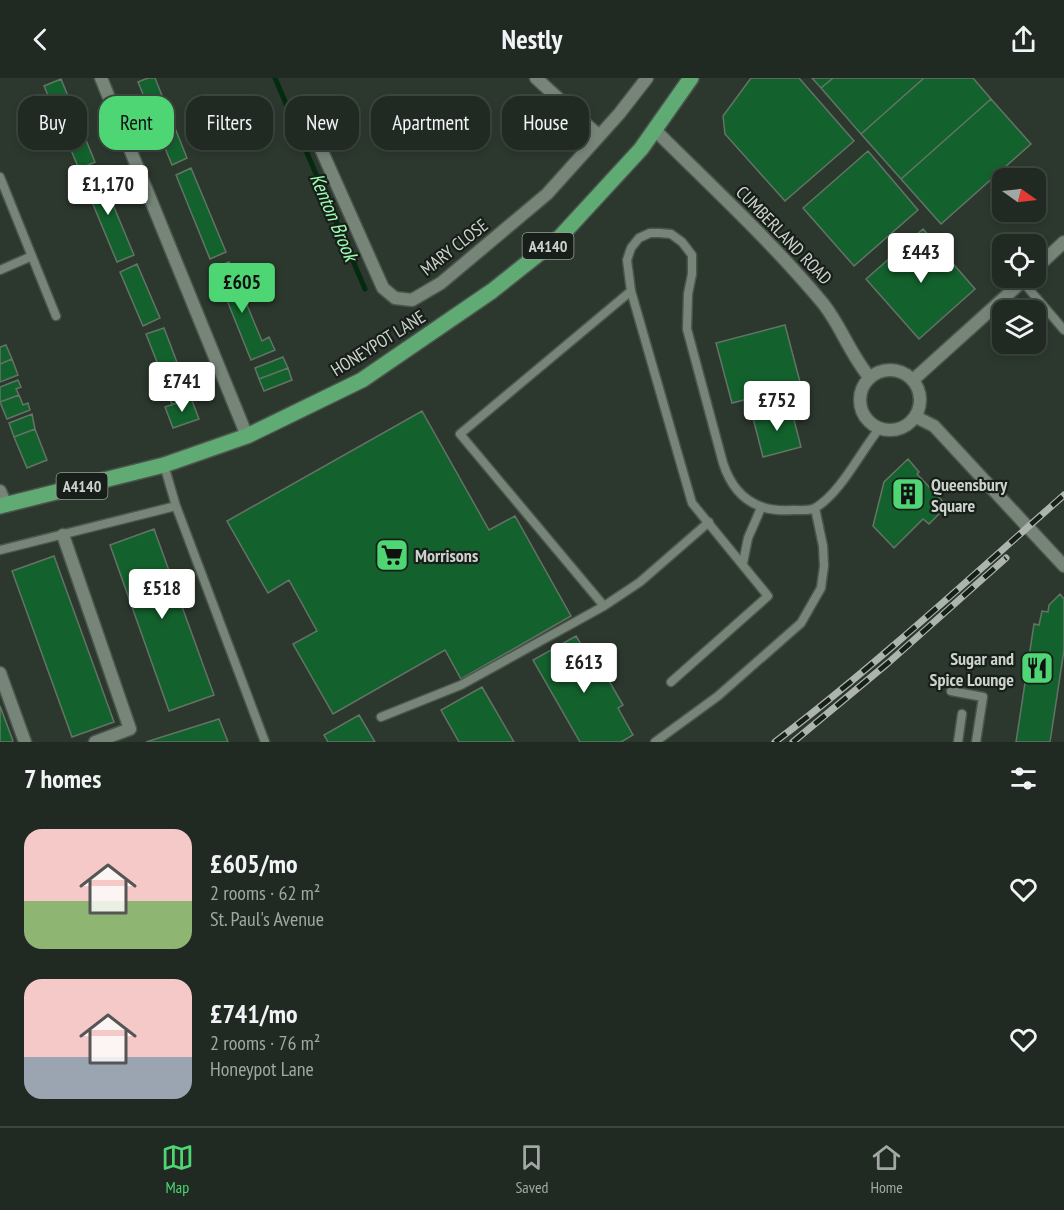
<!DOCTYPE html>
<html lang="en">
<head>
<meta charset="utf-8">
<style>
	body { margin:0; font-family:"PT Sans Narrow",sans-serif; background:#2d362f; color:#f1f3f6; height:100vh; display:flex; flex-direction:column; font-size:22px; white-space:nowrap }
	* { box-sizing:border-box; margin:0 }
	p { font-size:20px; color:#a2a7a5 }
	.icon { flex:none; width:33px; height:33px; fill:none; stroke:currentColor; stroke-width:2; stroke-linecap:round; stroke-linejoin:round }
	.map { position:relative; height:664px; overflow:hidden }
	.sheet { display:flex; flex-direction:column; background:#212a22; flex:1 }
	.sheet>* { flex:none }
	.guide { position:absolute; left:18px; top:18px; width:600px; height:54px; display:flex; gap:12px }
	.needle { width:39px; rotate:104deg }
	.tools { position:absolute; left:992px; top:90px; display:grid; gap:12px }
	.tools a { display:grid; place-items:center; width:54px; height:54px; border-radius:12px; background:#212a22; box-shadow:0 3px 9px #0003,0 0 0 2px #3e4640; font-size:30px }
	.price { position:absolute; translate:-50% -51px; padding:0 14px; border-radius:6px; background:#fff; color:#222; font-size:20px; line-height:39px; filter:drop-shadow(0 2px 3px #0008) }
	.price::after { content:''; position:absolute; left:50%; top:36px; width:18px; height:14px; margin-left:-9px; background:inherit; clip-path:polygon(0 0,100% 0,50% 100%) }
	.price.on { background:#4ed675; color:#111 }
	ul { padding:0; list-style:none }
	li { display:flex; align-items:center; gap:18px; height:150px; padding:0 24px }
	li span { display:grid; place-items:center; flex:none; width:168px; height:120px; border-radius:18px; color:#555 }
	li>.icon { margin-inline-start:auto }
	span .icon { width:72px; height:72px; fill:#fffc; stroke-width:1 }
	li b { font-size:26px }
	h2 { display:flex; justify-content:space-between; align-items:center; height:72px; padding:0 24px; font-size:26px }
	.chip { padding:0 21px; border-radius:18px; background:#212a22; box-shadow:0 3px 9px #0003,0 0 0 2px #3e4640; font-size:21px; line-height:54px }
	.chip.on { background:#4ed675; color:#111 }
	header { display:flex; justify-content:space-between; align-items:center; height:78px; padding:0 24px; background:#212a22; font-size:27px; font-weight:700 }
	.dock { display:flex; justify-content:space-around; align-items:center; height:84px; border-top:2px solid #3e4640; background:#212a22; font-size:16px; color:#a2a7a5 }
	.dock a { display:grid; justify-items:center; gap:3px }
	.dock .on { color:#4ed675 }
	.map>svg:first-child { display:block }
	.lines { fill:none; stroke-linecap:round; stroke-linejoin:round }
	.stream { stroke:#022b0f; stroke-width:5 }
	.building { fill:#13622d; stroke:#657367; stroke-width:1.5 }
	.service-casing { stroke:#4b554d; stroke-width:11 }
	.minor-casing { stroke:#4b554d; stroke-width:15 }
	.tertiary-casing { stroke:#4b554d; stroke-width:15 }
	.primary-casing { stroke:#4b554d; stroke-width:18 }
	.service { stroke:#778579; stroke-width:8 }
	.minor { stroke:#778579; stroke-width:12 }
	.tertiary { stroke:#778579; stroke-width:12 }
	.primary { stroke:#60ab73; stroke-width:15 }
	.rail-casing { stroke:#acb4ad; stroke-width:7 }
	.rail { stroke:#181e19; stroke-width:4.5; stroke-dasharray:14; stroke-linecap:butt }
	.labels { text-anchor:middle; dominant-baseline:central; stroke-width:4.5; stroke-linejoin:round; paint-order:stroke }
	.shield { fill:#181e19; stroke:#969d97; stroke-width:1.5 }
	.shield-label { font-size:16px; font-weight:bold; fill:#ccd3cd }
	.street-label { font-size:18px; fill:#ccd3cd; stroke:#181e19 }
	.poi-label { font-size:18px; font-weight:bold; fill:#ccd3cd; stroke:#181e19; text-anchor:start }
	.water-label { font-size:20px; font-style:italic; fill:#9afdaf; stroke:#181e19 }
</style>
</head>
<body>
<header><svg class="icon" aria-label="back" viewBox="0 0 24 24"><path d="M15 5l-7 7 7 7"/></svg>Nestly<svg class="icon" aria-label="share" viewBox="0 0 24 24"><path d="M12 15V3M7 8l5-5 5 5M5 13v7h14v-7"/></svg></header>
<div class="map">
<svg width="1064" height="664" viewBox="0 0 1064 664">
	<rect width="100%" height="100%" fill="#2c382e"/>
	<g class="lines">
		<path class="stream" d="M275,0L365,211"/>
	</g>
	<path class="building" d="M148,0H155L187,80L172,87L138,4Z
		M751,0H799L854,63L785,123L725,56L723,38Z
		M812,0H833L821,10Z
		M833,0H924L861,56L821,10Z
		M924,0H973L991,21L901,101L861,56Z
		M61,1L95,84L79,91L44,8Z
		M991,21L1031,66L941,146L901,101Z
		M868,73L918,132L854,188L803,130Z
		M191,90L226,174L210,181L176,97Z
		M99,93L134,177L117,184L82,100Z
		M923,151L975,211L919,261L866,201Z
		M229,184L262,263L269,259L275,272L251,282L214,190Z
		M137,186L160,240L143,248L120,194Z
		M785,247L800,304L786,308L791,330L753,340L748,321L732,325L716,265Z
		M164,250L183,300L166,307L146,256Z
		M6,267L12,281L0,286V269Z
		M283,279L288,290L259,301L255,290Z
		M12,281L18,297L0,304V286Z
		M288,290L292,302L264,313L259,301Z
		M18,302L21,309L16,311L19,317L0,324V309Z
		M186,305L191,320L172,327L167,312Z
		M19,317L23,327L28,325L30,332L7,341L0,324Z
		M191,320L199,341L173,350L165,329Z
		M791,330L801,369L763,379L753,340Z
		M422,333L489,452L515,438L571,538L461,601L445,572L333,636L293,566L317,553L289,502L268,515L227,443Z
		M32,336L35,351L14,359L9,345Z
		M35,351L47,382L27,390L14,359Z
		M908,381L919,394L917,396L947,428L929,446L923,441L894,470L873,448L884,404Z
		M154,451L214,617L169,633L110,467Z
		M54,478L114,644L72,659L12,493Z
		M1060,516L1064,521V572L1050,664H1016L1034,546L1039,547L1042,533L1048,534L1049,527Z
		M576,558L592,585L597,582L623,627L618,630L633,657L621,664H580L533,582Z
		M482,609L514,664H459L441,632Z
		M0,628L13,663L11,664H0Z
		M359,637L375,664H328L324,657Z
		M219,641L228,664H146Z"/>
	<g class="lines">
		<g class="service-casing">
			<path id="service" d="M0,99L56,238
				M0,192L32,178
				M1022,203L1064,252
				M164,387L176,428L265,664
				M0,472L176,428
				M743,485L748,460L761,430
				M604,528L460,356L631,213
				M671,604L768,518L692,425L631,213L627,182L631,170L639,160L650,155H659L671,156L682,164L692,177V196L688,216L687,251L723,385C734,419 757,435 793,432C799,432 810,433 815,430C840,416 861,373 879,351
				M951,613L983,619L976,664
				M381,639L461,607L604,528L640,504L709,444
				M655,664L718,618L801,545L821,510L824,488L823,468L815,430
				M958,664L962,636"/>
		</g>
		<g class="minor-casing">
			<path id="minor" d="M101,0L247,358
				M536,0L599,58
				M304,33L383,210L395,220L412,222L441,205L547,116L619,36L647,0
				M1035,191L1064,164
				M913,302L1026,200
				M0,413L6,427
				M63,457L130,651L95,664
				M0,595L25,664"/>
		</g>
		<g class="tertiary-casing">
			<path id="tertiary" d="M655,52C711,108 770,162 821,223C840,245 849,275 870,300
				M860 322a30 30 0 1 1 60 0a30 30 0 1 1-60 0Z
				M916,339L934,348L1064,488"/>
		</g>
		<g class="primary-casing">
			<path id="primary" d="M0,428L164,387L247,358L362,302L492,213L560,159L641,71L691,0"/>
		</g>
		<use href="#service" class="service"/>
		<use href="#minor" class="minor"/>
		<use href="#tertiary" class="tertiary"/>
		<use href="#primary" class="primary"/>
		<g class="rail-casing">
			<path id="rail" d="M775,664C876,587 969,501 1064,417
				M793,664L888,585L1006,480"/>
		</g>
		<use href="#rail" class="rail"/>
	</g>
	<defs>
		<g id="building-square" transform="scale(1.725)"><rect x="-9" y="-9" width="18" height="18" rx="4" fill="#4ed675" stroke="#181e19"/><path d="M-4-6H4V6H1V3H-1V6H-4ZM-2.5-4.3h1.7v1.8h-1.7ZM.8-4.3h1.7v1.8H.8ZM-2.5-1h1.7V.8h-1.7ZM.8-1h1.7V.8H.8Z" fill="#111"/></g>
		<g id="supermarket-square" transform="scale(1.725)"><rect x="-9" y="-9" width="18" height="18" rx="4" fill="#4ed675" stroke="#181e19"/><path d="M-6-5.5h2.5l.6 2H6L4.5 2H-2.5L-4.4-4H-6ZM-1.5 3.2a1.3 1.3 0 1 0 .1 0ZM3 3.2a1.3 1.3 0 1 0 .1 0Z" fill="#111"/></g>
		<g id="restaurant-square" transform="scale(1.725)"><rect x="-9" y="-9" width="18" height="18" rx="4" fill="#4ed675" stroke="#181e19"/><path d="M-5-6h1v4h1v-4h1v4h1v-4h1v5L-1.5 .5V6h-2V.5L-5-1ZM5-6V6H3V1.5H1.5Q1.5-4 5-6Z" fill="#111"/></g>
	</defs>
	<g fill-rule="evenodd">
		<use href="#building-square" x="908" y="416"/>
		<use href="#supermarket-square" x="392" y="477"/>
		<use href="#restaurant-square" x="1037" y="590"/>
	</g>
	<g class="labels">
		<g class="shield">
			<rect x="522.5" y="155" width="51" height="26" rx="4.5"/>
			<rect x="56.5" y="395" width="51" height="26" rx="4.5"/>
		</g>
		<g class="shield-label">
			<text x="548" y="168">A4140</text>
			<text x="82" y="408">A4140</text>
		</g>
		<g class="street-label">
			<text transform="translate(784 157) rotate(46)">CUMBERLAND ROAD</text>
			<text transform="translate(454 169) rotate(-38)">MARY CLOSE</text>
			<text transform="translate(378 265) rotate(-32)">HONEYPOT LANE</text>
		</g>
		<g class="poi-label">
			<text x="931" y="406">Queensbury<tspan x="931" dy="21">Square</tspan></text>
			<text x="415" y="477">Morrisons</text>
			<text x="1014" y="580" text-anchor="end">Sugar and<tspan x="1014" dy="21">Spice Lounge</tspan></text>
		</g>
		<g class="water-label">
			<text transform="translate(334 139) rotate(67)">Kenton Brook</text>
		</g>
	</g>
</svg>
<div class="tools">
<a><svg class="needle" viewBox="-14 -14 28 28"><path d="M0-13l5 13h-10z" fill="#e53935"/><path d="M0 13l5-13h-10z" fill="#a2a7a5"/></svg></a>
<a><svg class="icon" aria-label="locate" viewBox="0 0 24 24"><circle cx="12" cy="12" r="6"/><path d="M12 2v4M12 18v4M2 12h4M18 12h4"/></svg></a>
<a><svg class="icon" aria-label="layers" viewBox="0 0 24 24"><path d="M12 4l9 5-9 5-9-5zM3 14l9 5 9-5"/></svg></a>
</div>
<b class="price" style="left:108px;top:138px">£1,170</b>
<b class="price" style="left:921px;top:206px">£443</b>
<b class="price on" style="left:242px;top:236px">£605</b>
<b class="price" style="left:182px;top:335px">£741</b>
<b class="price" style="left:777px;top:354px">£752</b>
<b class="price" style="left:162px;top:542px">£518</b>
<b class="price" style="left:584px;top:616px">£613</b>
<div class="guide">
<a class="chip">Buy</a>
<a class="chip on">Rent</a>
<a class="chip">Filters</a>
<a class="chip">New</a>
<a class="chip">Apartment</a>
<a class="chip">House</a>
</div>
</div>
<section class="sheet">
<h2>7 homes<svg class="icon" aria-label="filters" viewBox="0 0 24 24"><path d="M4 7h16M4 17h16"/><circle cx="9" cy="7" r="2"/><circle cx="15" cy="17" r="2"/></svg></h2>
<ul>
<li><span style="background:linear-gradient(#f6c9c9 60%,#8fb573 0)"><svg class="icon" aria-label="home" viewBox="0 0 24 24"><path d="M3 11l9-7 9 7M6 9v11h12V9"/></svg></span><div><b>£605/mo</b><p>2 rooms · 62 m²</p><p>St. Paul's Avenue</p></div><svg class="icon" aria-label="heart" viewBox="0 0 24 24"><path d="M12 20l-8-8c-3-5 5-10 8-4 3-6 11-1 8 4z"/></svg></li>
<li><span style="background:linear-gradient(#f6c9c9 65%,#9aa5b1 0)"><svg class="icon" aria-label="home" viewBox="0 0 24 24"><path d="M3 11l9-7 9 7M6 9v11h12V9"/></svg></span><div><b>£741/mo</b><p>2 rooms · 76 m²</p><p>Honeypot Lane</p></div><svg class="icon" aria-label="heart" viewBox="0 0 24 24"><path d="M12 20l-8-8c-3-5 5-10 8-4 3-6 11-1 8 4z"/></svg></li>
</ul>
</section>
<nav class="dock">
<a class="on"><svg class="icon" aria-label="map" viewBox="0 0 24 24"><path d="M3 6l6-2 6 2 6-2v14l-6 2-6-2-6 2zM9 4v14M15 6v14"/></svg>Map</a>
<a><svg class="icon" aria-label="saved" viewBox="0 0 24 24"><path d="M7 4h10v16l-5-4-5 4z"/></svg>Saved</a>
<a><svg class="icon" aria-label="home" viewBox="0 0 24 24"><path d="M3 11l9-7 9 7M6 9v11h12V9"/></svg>Home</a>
</nav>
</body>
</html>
